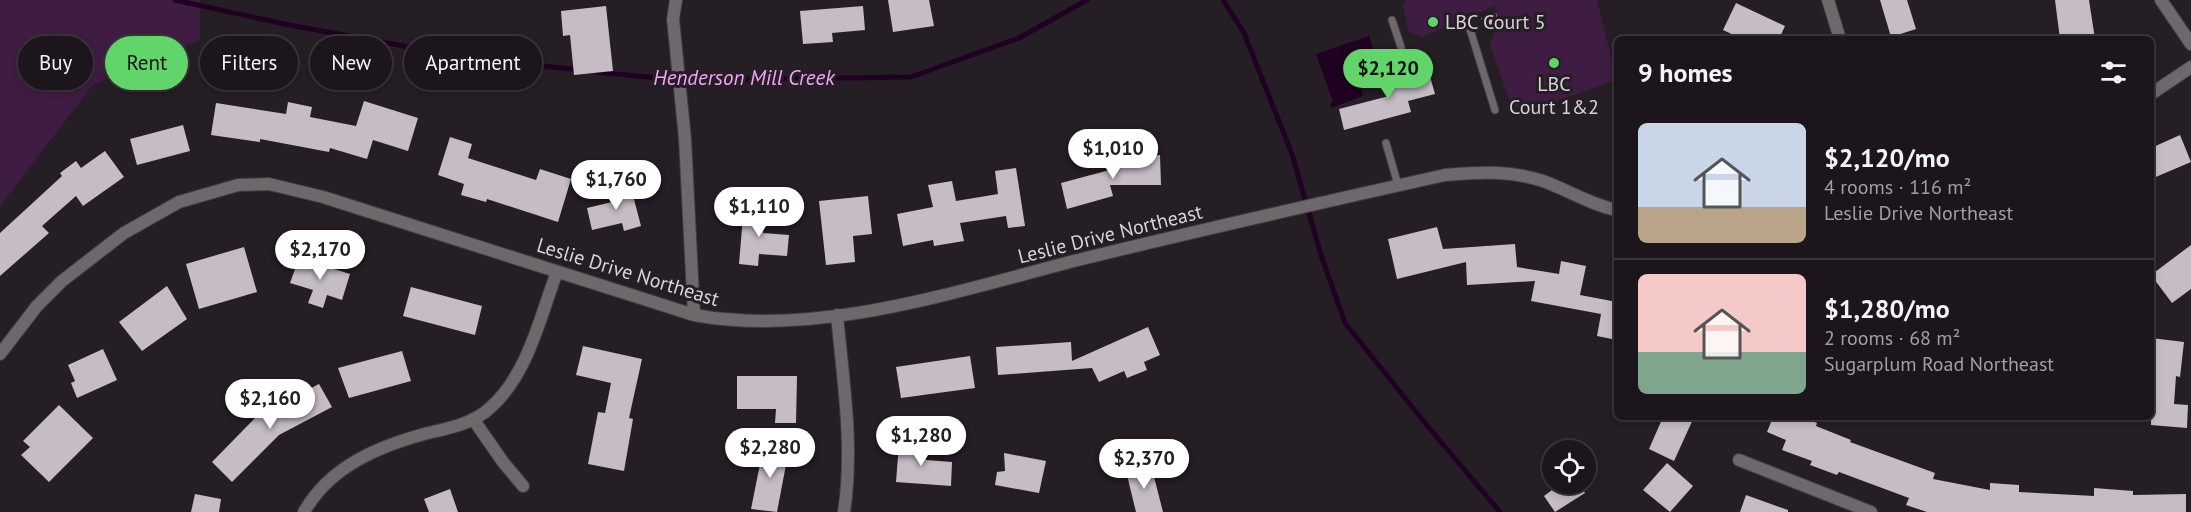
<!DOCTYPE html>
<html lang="en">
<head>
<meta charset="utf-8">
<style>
	body { margin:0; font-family:"PT Sans",sans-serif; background:#251f25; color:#f1f3f6; height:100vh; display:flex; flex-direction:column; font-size:22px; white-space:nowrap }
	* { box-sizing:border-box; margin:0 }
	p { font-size:20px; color:#a09fa3 }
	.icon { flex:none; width:33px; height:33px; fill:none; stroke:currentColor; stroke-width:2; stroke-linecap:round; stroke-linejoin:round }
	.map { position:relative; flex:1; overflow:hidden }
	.details { position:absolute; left:1614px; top:36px; width:540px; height:384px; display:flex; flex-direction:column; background:#1c161c; border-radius:9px; box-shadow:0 3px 9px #0003,0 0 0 2px #3a353b }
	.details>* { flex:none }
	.banner { position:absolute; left:18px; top:36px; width:570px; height:54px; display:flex; gap:12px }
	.tools { position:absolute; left:1542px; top:440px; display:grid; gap:12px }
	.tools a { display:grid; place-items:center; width:54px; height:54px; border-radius:50%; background:#1c161c; box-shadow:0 3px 9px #0003,0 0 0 2px #3a353b; font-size:30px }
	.price { position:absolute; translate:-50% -51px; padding:0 14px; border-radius:21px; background:#fff; color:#222; font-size:20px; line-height:39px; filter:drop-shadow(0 2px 3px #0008) }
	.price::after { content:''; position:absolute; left:50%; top:36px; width:18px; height:14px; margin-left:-9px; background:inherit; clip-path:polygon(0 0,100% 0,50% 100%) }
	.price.selected { background:#61d46a; color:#111 }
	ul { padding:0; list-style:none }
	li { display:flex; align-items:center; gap:18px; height:150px; padding:0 24px }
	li+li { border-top:2px solid #3a353b }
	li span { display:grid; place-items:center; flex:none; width:168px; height:120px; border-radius:9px; color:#555 }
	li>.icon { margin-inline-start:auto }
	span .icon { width:72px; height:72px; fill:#fffc; stroke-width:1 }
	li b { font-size:26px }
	h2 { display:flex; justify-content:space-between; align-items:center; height:72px; padding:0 24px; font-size:26px }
	.tag { padding:0 21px; border-radius:27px; background:#1c161c; box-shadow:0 3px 9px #0003,0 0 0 2px #3a353b; font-size:21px; line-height:54px }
	.tag.selected { background:#61d46a; color:#111 }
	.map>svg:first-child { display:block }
	.green { fill:#3f1c41 }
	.water { fill:#200023 }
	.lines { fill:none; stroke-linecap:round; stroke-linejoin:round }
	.stream { stroke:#200023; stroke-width:5 }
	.building { fill:#c6bcc6 }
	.service-casing { stroke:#423b42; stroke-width:9 }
	.minor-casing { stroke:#423b42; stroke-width:14 }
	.tertiary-casing { stroke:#423b42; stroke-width:14 }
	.service { stroke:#6c686c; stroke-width:7 }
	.minor { stroke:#6c686c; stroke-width:12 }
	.tertiary { stroke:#6c686c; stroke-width:12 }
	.poi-dot { fill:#61d46a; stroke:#251e25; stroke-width:2 }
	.labels { text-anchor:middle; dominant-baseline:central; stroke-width:6; stroke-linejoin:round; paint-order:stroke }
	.poi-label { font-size:20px; fill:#d8d3d8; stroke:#251e25; text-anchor:start }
	.street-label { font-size:20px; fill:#d8d3d8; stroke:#251e25 }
	.water-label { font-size:21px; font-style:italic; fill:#f3a3f7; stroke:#251e25 }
</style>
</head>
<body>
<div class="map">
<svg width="2191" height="512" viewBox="0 0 2191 512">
	<rect width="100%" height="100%" fill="#251e25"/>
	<path class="green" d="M0,0H200V40L93,85L0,206Z
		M1406,0H1597L1617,80L1525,112L1510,103L1490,45L1494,33L1511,26L1497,16L1495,6L1422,37L1408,31L1403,5Z"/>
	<path class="water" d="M1369,36L1377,60L1356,67L1363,96L1331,108L1330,104L1333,102L1316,54Z"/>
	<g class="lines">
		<path class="stream" d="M175,0L289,25L475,59L581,70
			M1223,0L1244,33L1292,154L1321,255L1345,323L1425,423L1500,512
			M596,72L678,80L911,77L1019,38L1087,0"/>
	</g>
	<path class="building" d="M888,0H929L934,26L893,32Z
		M1880,0H1907L1916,29L1891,37Z
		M2055,0H2089L2095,39H2060Z
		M1736,3L1785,26L1779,39H1742L1723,30Z
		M606,6L613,71L574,75L570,35L563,36L561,11Z
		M863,6L865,30L832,33L833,42L803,44L800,11Z
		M1496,13L1500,25L1486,31L1481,18Z
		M1399,68L1402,81L1429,73L1435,94L1408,101L1411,112L1344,130L1339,109L1389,96L1383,72Z
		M364,101L418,118L408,151L373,140L367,159L330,148L329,152L260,139V142L211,135L216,103L286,114L288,102L312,107L310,117L356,126Z
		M183,125L190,151L137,165L130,139Z
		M2180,135L2191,162L2151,179V148Z
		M450,137L472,144L468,158L536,180L540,169L571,179L558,222L487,199L486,202L461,195L464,184L438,175Z
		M105,151L124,177L83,206L76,196L42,226L49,233L0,276V233L62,176L60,173L76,161L81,168Z
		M1160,155L1161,185H1110L1113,196L1067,209L1061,183L1117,168V158Z
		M1016,168L1025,226L1008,228L1006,216L960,223L964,241L934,246L933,240L903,246L897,214L933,207L928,185L952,181L956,201L998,194L995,171Z
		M630,184L641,226L624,231L622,223L592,230L587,208L616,201L613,188Z
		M868,196L872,234L853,236L855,262L826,265L819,201Z
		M744,204L765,206L763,233L789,235L787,256L759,254L758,266L739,264Z
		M1437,227L1443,249L1515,244L1517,267L1559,274L1561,261L1586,266L1580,295L1617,302V340L1597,336L1601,314L1531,301L1535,281L1467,285L1466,262L1397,279L1388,239Z
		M2191,245V289L2172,303L2151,275Z
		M244,247L257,292L199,309L186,264Z
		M299,258L350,274L342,300L327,295L323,308L308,303L313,290L290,283Z
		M167,286L187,319L142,351L119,322Z
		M411,287L482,306L475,335L403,316Z
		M1148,327L1160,355L1144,362L1147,370L1127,378L1124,371L1099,382L1092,368L998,375L996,347L1071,342L1072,361Z
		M2151,338L2184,342L2180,377L2176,376L2174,404L2188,405L2187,428L2151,425Z
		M583,346L642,359L629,418L633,419L624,471L588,464L598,412L605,413L611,383L576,375Z
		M103,349L117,380L77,398L71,383L75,381L68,365Z
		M402,351L411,381L349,398L338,368Z
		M970,356L975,388L901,398L896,367Z
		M737,376H797L796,423H775L776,409H737Z
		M319,384L332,407L279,435L232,482L212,462L257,416Z
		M59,405L93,438L49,482L21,455L30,447L23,441Z
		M1663,417H1694L1674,461L1649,449Z
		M1773,417H1802L1817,423L1816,426L1851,440L1850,442L1935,473L1933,479L1990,490V483L2019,485V492L2094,496V488L2133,491V495L2186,494V512H1927L1906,505L1909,498L1839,472L1837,475L1810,465L1812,461L1782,450L1786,440L1767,432Z
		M899,443L927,445L926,460L952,462L951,486L896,482Z
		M764,444L789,449L777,512L751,509Z
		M1004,453L1046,461L1039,493L995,485L997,472L1005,471Z
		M1667,463L1693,486L1670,512L1643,490Z
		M1151,465L1163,512H1136L1126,471Z
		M1547,483H1579L1585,493L1555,512L1544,496L1552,490Z
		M450,489L458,512H429L424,499Z
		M195,494L221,499L219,512H191Z
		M1746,495L1788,510V512H1740Z"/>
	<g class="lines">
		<g class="service-casing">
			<path id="service" d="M1392,20L1401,47
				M1469,26L1495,110
				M1386,143L1398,185"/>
		</g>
		<g class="minor-casing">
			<path id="minor" d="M676,0L673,19L685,139L694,315
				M1828,0L1840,39
				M2151,94L2191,67
				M837,315C843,381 854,446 844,512
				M0,354L37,306L62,281L124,233L179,202L238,185L269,184L323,197L694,315C821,338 959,290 1082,259C1203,229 1324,202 1445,175C1479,172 1510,170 1543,181C1568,190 1591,205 1617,210
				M473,419L503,462L523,486
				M1739,460L1871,512
				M304,512C330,466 379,446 428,433C450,428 475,423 491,407C528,374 540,317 557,272"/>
		</g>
		<g class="tertiary-casing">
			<path id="tertiary" d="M2161,0L2191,44"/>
		</g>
		<use href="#service" class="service"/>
		<use href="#minor" class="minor"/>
		<use href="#tertiary" class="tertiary"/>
	</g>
	<g class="poi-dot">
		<circle cx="1433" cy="22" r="6"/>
		<circle cx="1554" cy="63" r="6"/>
	</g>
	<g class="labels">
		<g class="poi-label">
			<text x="1445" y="22">LBC Court 5</text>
			<text x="1554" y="84" text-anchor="middle">LBC<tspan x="1554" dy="23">Court 1&amp;2</tspan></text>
		</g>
		<g class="street-label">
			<text transform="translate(1110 234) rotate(-14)">Leslie Drive Northeast</text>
			<text transform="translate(628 272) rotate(17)">Leslie Drive Northeast</text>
		</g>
		<g class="water-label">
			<text x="744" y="77">Henderson Mill Creek</text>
		</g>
	</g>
</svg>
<div class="tools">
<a><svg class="icon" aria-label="locate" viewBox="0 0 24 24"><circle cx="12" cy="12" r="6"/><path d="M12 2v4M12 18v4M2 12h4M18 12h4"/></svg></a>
</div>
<b class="price selected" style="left:1388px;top:100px">$2,120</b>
<b class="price" style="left:1113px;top:180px">$1,010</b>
<b class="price" style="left:616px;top:211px">$1,760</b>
<b class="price" style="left:759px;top:238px">$1,110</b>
<b class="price" style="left:320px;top:281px">$2,170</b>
<b class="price" style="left:270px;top:430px">$2,160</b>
<b class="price" style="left:921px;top:467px">$1,280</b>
<b class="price" style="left:770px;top:479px">$2,280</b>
<b class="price" style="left:1144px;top:490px">$2,370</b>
<div class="banner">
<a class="tag">Buy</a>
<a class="tag selected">Rent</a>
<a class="tag">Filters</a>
<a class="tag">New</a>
<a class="tag">Apartment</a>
</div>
<section class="details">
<h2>9 homes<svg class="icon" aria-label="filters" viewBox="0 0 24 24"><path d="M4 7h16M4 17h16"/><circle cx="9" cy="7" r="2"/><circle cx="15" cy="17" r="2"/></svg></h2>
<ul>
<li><span style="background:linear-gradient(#c9d6e8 70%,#b9a48a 0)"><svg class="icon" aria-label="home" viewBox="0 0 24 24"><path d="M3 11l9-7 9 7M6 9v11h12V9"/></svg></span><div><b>$2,120/mo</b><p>4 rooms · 116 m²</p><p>Leslie Drive Northeast</p></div></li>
<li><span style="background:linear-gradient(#f6c9c9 65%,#7fa58c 0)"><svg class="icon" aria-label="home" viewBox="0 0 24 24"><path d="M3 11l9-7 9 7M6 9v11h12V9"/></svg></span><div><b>$1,280/mo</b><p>2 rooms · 68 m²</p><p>Sugarplum Road Northeast</p></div></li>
</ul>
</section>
</div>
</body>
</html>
